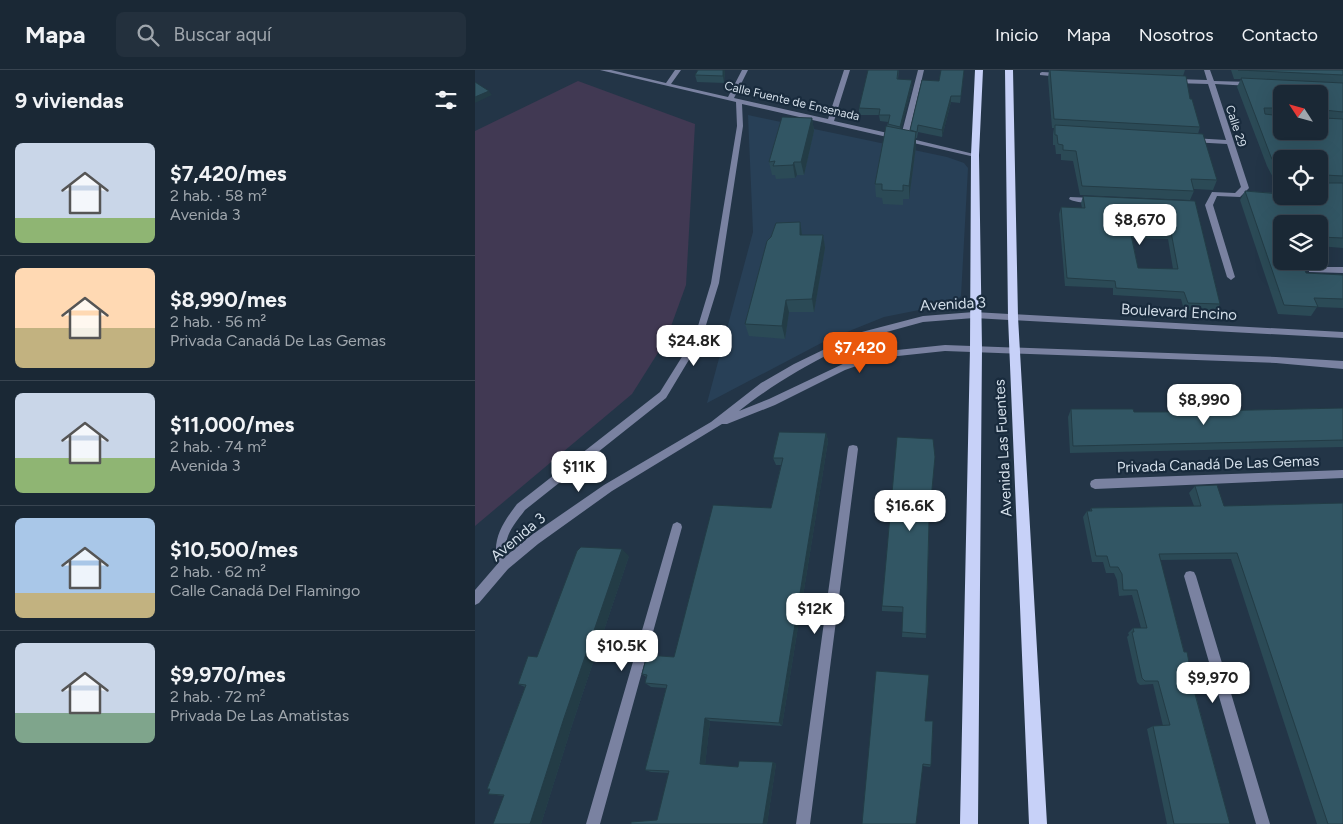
<!DOCTYPE html>
<html lang="es">
<head>
<meta charset="utf-8">
<style>
	body { margin:0; font-family:Figtree,sans-serif; background:#23303d; color:#f1f3f6; height:100vh; display:flex; flex-direction:column; font-size:19px; white-space:nowrap }
	* { box-sizing:border-box; margin:0 }
	p { font-size:16px; color:#9fa6ad }
	.icon { flex:none; width:28px; height:28px; fill:none; stroke:currentColor; stroke-width:2; stroke-linecap:round; stroke-linejoin:round }
	.map { position:relative; flex:1; overflow:hidden }
	.drawer { display:flex; flex-direction:column; background:#1a2835; width:475px }
	.drawer>* { flex:none }
	.needle { width:32px; rotate:306deg }
	.fabs { position:absolute; left:798px; top:15px; display:grid; gap:10px }
	.fabs a { display:grid; place-items:center; width:55px; height:55px; border-radius:8px; background:#1a2835; box-shadow:0 5px 20px #0002,0 0 0 1px #384450; font-size:25px }
	.price { position:absolute; translate:-50% -42px; padding:0 11px; border-radius:10px; background:#fff; color:#222; font-size:16px; line-height:32px; filter:drop-shadow(0 1px 2px #0008) }
	.price::after { content:''; position:absolute; left:50%; top:30px; width:15px; height:11px; margin-left:-8px; background:inherit; clip-path:polygon(0 0,100% 0,50% 100%) }
	.price.active { background:#ea580c; color:#fff }
	ul { padding:0; list-style:none }
	li { display:flex; align-items:center; gap:15px; height:125px; padding:0 15px }
	li+li { border-top:1px solid #384450 }
	li span { display:grid; place-items:center; flex:none; width:140px; height:100px; border-radius:8px; color:#555 }
	li>.icon { margin-inline-start:auto }
	span .icon { width:60px; height:60px; fill:#fffc; stroke-width:1 }
	li b { font-size:21px }
	h2 { display:flex; justify-content:space-between; align-items:center; height:60px; padding:0 15px; font-size:21px }
	header { display:flex; align-items:center; gap:30px; box-sizing:border-box; height:70px; padding:0 25px; background:#1a2835; border-bottom:1px solid #384450 }
	header strong { font-size:24px }
	nav { display:flex; gap:28px; margin-inline-start:auto; font-size:18px }
	.search { width:350px; height:45px; background:#23303d; display:flex; align-items:center; gap:12px; box-sizing:border-box; padding:0 18px; border-radius:8px; color:#9fa6ad; font-size:19px }
	main { display:flex; flex:1; min-height:0 }
	.map>svg:first-child { display:block }
	.built { fill:#284057 }
	.green { fill:#413953 }
	.lines { fill:none; stroke-linecap:round; stroke-linejoin:round }
	.minor { fill:#7a82a1; fill-rule:evenodd }
	.tertiary { fill:#7a82a1; fill-rule:evenodd }
	.primary { fill:#c7d1f8; fill-rule:evenodd }
	.wall { fill:#2b4a56; fill-rule:evenodd }
	.shaded-wall { fill:#233c46 }
	.building { fill:#325664; stroke:#233c46; fill-rule:evenodd }
	.labels { text-anchor:middle; dominant-baseline:central; stroke-width:4.5; stroke-linejoin:round; paint-order:stroke }
	.far-street-label { font-size:12px; fill:#d4dfea; stroke:#192b3d }
	.street-label { font-size:15px; fill:#d4dfea; stroke:#192b3d }
</style>
</head>
<body>
<header>
<strong>Mapa</strong>
<div class="search"><svg class="icon" aria-label="search" viewBox="0 0 24 24"><circle cx="10" cy="10" r="6"/><path d="M15 15l6 6"/></svg>Buscar aquí</div>
<nav><a>Inicio</a><a>Mapa</a><a>Nosotros</a><a>Contacto</a></nav>
</header>
<main>
<section class="drawer">
<h2>9 viviendas<svg class="icon" aria-label="filters" viewBox="0 0 24 24"><path d="M4 7h16M4 17h16"/><circle cx="9" cy="7" r="2"/><circle cx="15" cy="17" r="2"/></svg></h2>
<ul>
<li><span style="background:linear-gradient(#c9d6e8 75%,#8fb573 0)"><svg class="icon" aria-label="home" viewBox="0 0 24 24"><path d="M3 11l9-7 9 7M6 9v11h12V9"/></svg></span><div><b>$7,420/mes</b><p>2 hab. · 58 m²</p><p>Avenida 3</p></div></li>
<li><span style="background:linear-gradient(#ffd9b3 60%,#c2b280 0)"><svg class="icon" aria-label="home" viewBox="0 0 24 24"><path d="M3 11l9-7 9 7M6 9v11h12V9"/></svg></span><div><b>$8,990/mes</b><p>2 hab. · 56 m²</p><p>Privada Canadá De Las Gemas</p></div></li>
<li><span style="background:linear-gradient(#c9d6e8 65%,#8fb573 0)"><svg class="icon" aria-label="home" viewBox="0 0 24 24"><path d="M3 11l9-7 9 7M6 9v11h12V9"/></svg></span><div><b>$11,000/mes</b><p>2 hab. · 74 m²</p><p>Avenida 3</p></div></li>
<li><span style="background:linear-gradient(#a9c7e8 75%,#c2b280 0)"><svg class="icon" aria-label="home" viewBox="0 0 24 24"><path d="M3 11l9-7 9 7M6 9v11h12V9"/></svg></span><div><b>$10,500/mes</b><p>2 hab. · 62 m²</p><p>Calle Canadá Del Flamingo</p></div></li>
<li><span style="background:linear-gradient(#c9d6e8 70%,#7fa58c 0)"><svg class="icon" aria-label="home" viewBox="0 0 24 24"><path d="M3 11l9-7 9 7M6 9v11h12V9"/></svg></span><div><b>$9,970/mes</b><p>2 hab. · 72 m²</p><p>Privada De Las Amatistas</p></div></li>
</ul>
</section>
<div class="map">
<svg width="868" height="754" viewBox="0 0 868 754">
	<rect width="100%" height="100%" fill="#233547"/>
	<path class="built" d="M273,45L472,87L489,93L493,98L486,226L479,233L409,247L352,270L232,333L278,162Z"/>
	<path class="green" d="M103,11L220,54L211,215L191,270L157,324L0,456V61Z"/>
	<g class="lines">
		<path class="minor" d="M125,0H136L191,13L200,0H206L196,14L253,27L267,0H273L259,28L353,49L369,0H375L359,51L426,66L443,0H449L433,68L503,85L500,87L267,34L268,56L244,213L227,268L191,328L50,440C41,452 30,464 31,479C32,486 36,492 33,499L29,500L25,499C14,473 27,454 42,434L185,322L220,266L236,213L262,56L261,32Z
			M729,0H735L739,11L776,12L779,14L776,16L740,14L774,118L765,127L742,126L738,135L760,207L756,210L752,207L730,135L737,122L760,123L766,117L752,74L717,72L714,70L717,68L751,70L733,14L700,13L697,11L700,9L732,10Z
			M567,2L586,3L589,5L586,7L565,5V3Z
			M595,127L619,128L623,130C617,134 600,133 594,129Z
			M837,197H868V203L834,202V198Z
			M378,375L382,376L383,379L335,754H321L373,379L374,376Z
			M868,400V408L620,419L616,417L615,414L616,411L620,409Z
			M202,452L206,454L207,457L125,754H111L197,457L198,454Z
			M715,501L719,502L721,506L795,754H781L709,506L711,502Z"/>
		<path class="tertiary" d="M499,242L868,262V268L499,248L448,252L386,269L369,277L378,290L403,282L470,275L801,287L868,291V299L801,293L470,281L404,288L370,300L300,335L252,354H247L137,421L63,474L33,499L4,533L0,535V520L25,491L55,466L129,415L236,352L286,313L319,294L383,263L448,246ZM362,280L370,293L294,329L264,341C297,315 325,299 362,280Z"/>
		<path class="primary" d="M500,0H508L504,85L507,278L503,754H485L495,278L496,85Z
			M530,0H538L543,247L572,754H554L533,247Z"/>
	</g>
	<path class="wall" d="M223,0H250L249,13L222,12L220,5Z
		M424,0L423,9L437,16L426,59L435,61L447,10L464,11L489,0L485,33L476,32L467,67L443,62L442,68H441V76L434,129H428V135L408,134L407,128L401,127L400,114L413,52L405,51L404,45H384V38Z
		M572,0H710L708,6L725,57L723,64L742,110L738,120L719,119V121L715,130L605,125L598,91L586,90V84H581L580,75H578V64L579,58H577L573,8L574,0Z
		M756,0H868V178L844,176V154H806L831,203L868,205V238L842,237L836,246L803,244L765,130L770,121L806,123L792,96L762,17L766,9H759ZM806,24L844,61H806ZM806,89L844,126H806Z
		M337,48L339,61L329,105H322L320,108L301,109L300,105H297L294,92Z
		M608,126L720,131L745,234L741,242L709,240L706,229L638,225V218L590,216L584,144L586,137L607,138L606,133ZM657,168L693,169L698,199L663,198Z
		M325,152L327,165H348L350,178L339,242H314L310,269L274,266L270,254Z
		M868,338V377L595,383L593,347L596,339L659,342H686Z
		M351,363L353,371L307,656L235,651L230,695L263,697L298,692L301,694L292,754H156L182,750L194,703L176,702L170,700L191,618L176,617L170,613L171,607L167,604L199,587L296,438L306,395H301L298,388Z
		M720,416L749,436L868,754H842L756,489L685,490L755,754H692L672,659L678,656H688L678,614L665,615L662,612L652,567L654,565L653,563L658,558H666L657,525L644,526L642,510L639,503H631L628,492H617L608,447L612,441H615L616,438L719,436L714,423Z
		M454,454L451,568L427,567L428,542L407,541V536Z
		M154,486L98,652L66,754H18L29,726L13,724L15,720L12,719L50,617L43,614L62,587Z
		M450,651L456,695L455,697L448,696Z"/>
	<path class="shaded-wall" d="M248,0H250L249,13L248,6Z
		M437,10V16L425,64V57Z
		M14,21L17,25L0,33V27Z
		M476,26V32L467,67V60Z
		M337,48L339,61L329,105L326,92Z
		M441,62V76L434,129V116Z
		M319,92L322,105L320,108L318,95Z
		M325,152L327,165H325Z
		M348,165L350,178L339,242L337,229Z
		M311,230L314,242L310,269L307,256Z
		M351,363L353,371L307,656L304,653Z
		M147,479L154,486L98,652L66,754H55L89,648Z
		M230,648L235,651L230,696L225,694Z
		M298,692L301,694L292,754H288Z"/>
	<path class="building" d="M223,0H248V6L220,5Z
		M393,0H423L422,9L437,10L425,57L413,54L415,45H404L405,39L384,38Z
		M466,0H489L486,26H476L467,60L443,55L442,62L435,60L447,10L464,11Z
		M575,0L711,6L715,29H717L725,57L579,49Z
		M763,0H868V5Z
		M766,8L868,13V42L849,40L847,42L849,48L868,49V106L850,105L848,107L850,113H868V168L844,167V154H806V191H826L831,203L868,205V229L839,228L843,237L809,235L770,121L806,124V126H844V89H806V106L796,87ZM806,24H844V61H806V46L790,44L789,38H806Z
		M0,12L14,21L0,27Z
		M307,47L337,48L326,92H319L318,95L298,96L300,91L294,92Z
		M580,55L728,64L742,110L716,109L719,121L607,116L601,81L588,80V75L583,74L582,65H580Z
		M411,56L441,62L434,116L428,115V121L407,120V114H400Z
		M608,126L720,131L745,234L713,233L709,222L641,218L640,211L592,208L586,137L610,138ZM655,160L696,162L703,199L663,198Z
		M325,152V165H348L337,229L311,230L307,256L270,254L292,171L296,167L301,153Z
		M868,338V370L598,376L596,339H658L659,342H686Z
		M304,362L351,363L304,653L230,648L225,694L263,697L264,691L298,692L288,754H156V752L182,750L194,701L170,700L192,615L170,613L172,605L167,604L172,585L199,587L238,435L296,438L308,388H298Z
		M422,367L458,369L460,387L454,451L451,564L427,562L428,537L407,536Z
		M742,415L749,436L868,433V754H853L762,483L684,484L709,582H712L720,624L755,754H699L678,656L695,655L683,611H670L667,608L657,562H659L658,558H672L662,520H648L647,504L643,497H635L632,486H621L612,441H617L616,438L726,436L720,416Z
		M106,477L147,479L89,648L55,754H18L29,725L13,724L15,719H12L51,615L43,614L53,586L62,587L102,481Z
		M401,601L454,605L450,651H458L456,695L448,694L441,754H387Z"/>
	<g class="labels">
		<g class="far-street-label">
			<text transform="translate(317 31) rotate(13)">Calle Fuente de Ensenada</text>
			<text transform="translate(761 56) rotate(72)">Calle 29</text>
		</g>
		<g class="street-label">
			<text transform="translate(478 234) rotate(-3)">Avenida 3</text>
			<text transform="translate(704 242) rotate(3)">Boulevard Encino</text>
			<text transform="translate(528 378) rotate(-93)">Avenida Las Fuentes</text>
			<text transform="translate(743 394) rotate(-2)">Privada Canadá De Las Gemas</text>
			<text transform="translate(43 467) rotate(-40)">Avenida 3</text>
		</g>
	</g>
</svg>
<div class="fabs">
<a><svg class="needle" viewBox="-14 -14 28 28"><path d="M0-13l5 13h-10z" fill="#e53935"/><path d="M0 13l5-13h-10z" fill="#9fa6ad"/></svg></a>
<a><svg class="icon" aria-label="locate" viewBox="0 0 24 24"><circle cx="12" cy="12" r="6"/><path d="M12 2v4M12 18v4M2 12h4M18 12h4"/></svg></a>
<a><svg class="icon" aria-label="layers" viewBox="0 0 24 24"><path d="M12 4l9 5-9 5-9-5zM3 14l9 5 9-5"/></svg></a>
</div>
<b class="price" style="left:665px;top:176px">$8,670</b>
<b class="price" style="left:219px;top:297px">$24.8K</b>
<b class="price active" style="left:385px;top:304px">$7,420</b>
<b class="price" style="left:729px;top:356px">$8,990</b>
<b class="price" style="left:104px;top:423px">$11K</b>
<b class="price" style="left:435px;top:462px">$16.6K</b>
<b class="price" style="left:340px;top:565px">$12K</b>
<b class="price" style="left:147px;top:602px">$10.5K</b>
<b class="price" style="left:738px;top:634px">$9,970</b>
</div>
</main>
</body>
</html>
